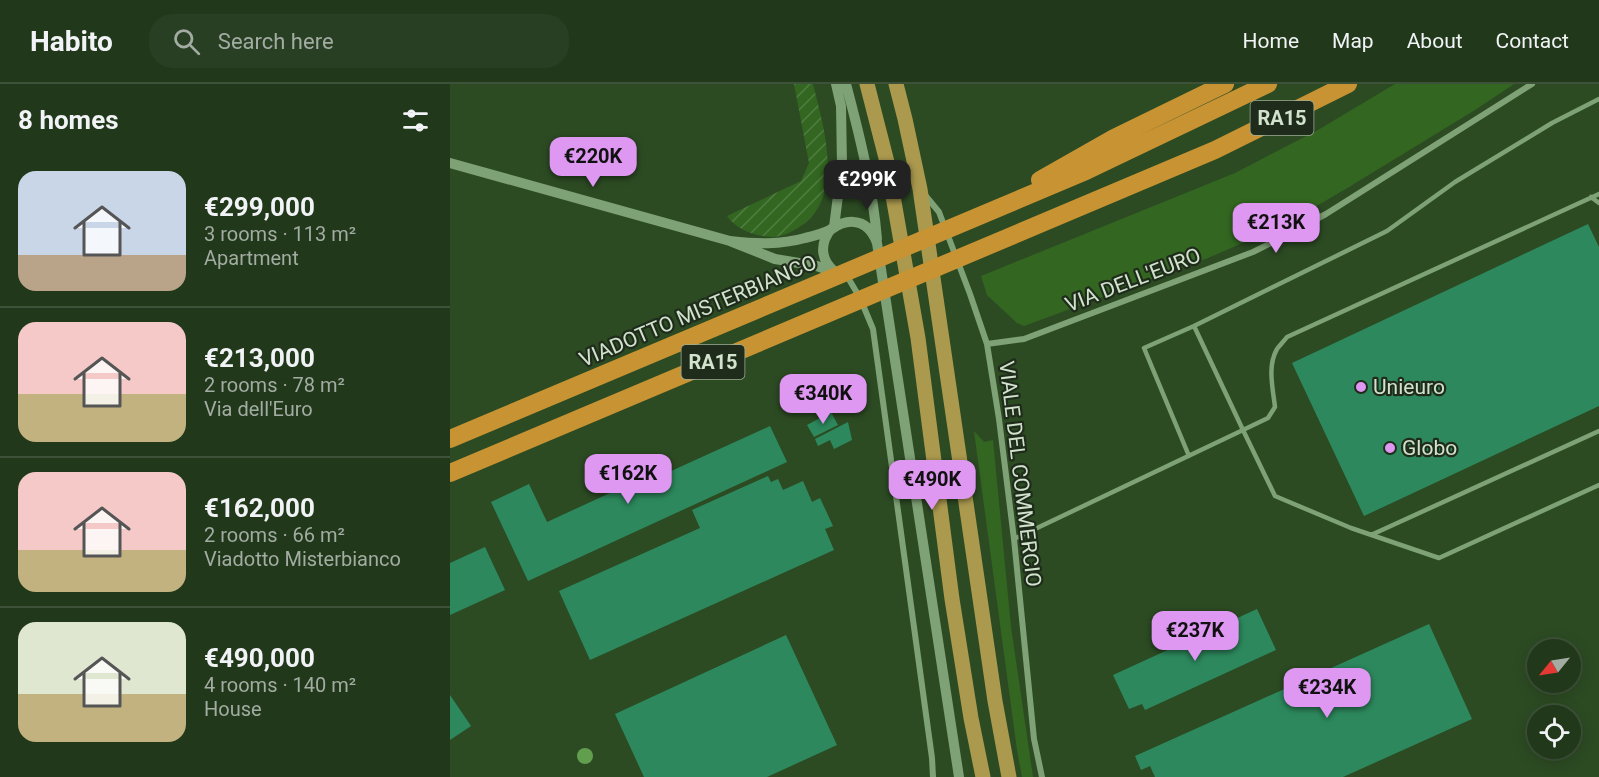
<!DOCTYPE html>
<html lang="en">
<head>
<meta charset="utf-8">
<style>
	body { margin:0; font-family:Roboto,sans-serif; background:#293f23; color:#f1f3f6; height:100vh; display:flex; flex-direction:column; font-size:22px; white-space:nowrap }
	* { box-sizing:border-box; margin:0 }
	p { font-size:20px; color:#a2aca2 }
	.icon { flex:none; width:33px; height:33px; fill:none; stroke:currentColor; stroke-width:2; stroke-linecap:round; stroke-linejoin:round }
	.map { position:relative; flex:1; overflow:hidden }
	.side { display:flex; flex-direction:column; background:#21381a; width:450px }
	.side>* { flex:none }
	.needle { width:39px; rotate:240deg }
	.buttons { position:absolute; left:1077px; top:555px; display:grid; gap:12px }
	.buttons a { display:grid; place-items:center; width:54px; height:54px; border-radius:50%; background:#21381a; box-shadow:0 3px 15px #0003,0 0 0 2px #3e5239; font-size:30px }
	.price { position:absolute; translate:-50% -51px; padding:0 14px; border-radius:12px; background:#de98f2; color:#111; font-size:20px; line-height:39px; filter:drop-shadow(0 2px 3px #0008) }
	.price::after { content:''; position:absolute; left:50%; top:36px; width:18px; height:14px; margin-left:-9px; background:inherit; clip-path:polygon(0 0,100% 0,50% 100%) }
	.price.current { background:#222; color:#fff }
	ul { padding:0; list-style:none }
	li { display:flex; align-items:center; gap:18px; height:150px; padding:0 18px }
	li+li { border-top:2px solid #3e5239 }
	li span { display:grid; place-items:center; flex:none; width:168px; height:120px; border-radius:18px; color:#555 }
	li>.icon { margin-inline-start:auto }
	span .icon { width:72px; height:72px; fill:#fffc; stroke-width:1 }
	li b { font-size:26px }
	h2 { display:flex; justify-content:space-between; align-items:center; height:72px; padding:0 18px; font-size:26px }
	header { display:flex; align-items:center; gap:36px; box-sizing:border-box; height:84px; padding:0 30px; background:#21381a; border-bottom:2px solid #3e5239 }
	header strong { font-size:28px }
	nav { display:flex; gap:33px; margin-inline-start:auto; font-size:21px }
	.search { width:420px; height:54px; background:#293f23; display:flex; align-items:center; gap:15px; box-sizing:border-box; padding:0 21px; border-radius:24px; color:#a2aca2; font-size:22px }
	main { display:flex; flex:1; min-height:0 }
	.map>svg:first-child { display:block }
	.grass { fill:#336721 }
	.garden { fill:url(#garden-furrows) }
	.building { fill:#2d895d }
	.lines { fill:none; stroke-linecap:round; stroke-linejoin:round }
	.service { stroke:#7fa176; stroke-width:4.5 }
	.minor { stroke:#7fa176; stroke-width:6 }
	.tertiary { stroke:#7fa176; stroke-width:10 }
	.primary { stroke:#ab994e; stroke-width:15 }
	.motorway { stroke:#c89333; stroke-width:18 }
	.tree { fill:#619e4e }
	.poi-dot { fill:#de98f2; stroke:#1f2c1b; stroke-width:2 }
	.labels { text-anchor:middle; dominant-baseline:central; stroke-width:4.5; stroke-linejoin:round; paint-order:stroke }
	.shield { fill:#1f2c1b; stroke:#9cac97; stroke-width:1.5 }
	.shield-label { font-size:20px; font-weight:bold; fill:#d1e3cc }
	.street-label { font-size:21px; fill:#d1e3cc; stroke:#1f2c1b }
	.poi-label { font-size:21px; fill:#d1e3cc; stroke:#1f2c1b; text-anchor:start }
</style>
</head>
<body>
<header>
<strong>Habito</strong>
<div class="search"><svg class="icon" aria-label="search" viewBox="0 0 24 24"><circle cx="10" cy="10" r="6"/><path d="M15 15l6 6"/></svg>Search here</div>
<nav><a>Home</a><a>Map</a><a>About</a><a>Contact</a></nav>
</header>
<main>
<section class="side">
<h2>8 homes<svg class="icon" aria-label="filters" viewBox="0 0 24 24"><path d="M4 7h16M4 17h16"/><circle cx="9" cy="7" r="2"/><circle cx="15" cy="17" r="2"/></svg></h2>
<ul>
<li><span style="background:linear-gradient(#c9d6e8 70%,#b9a48a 0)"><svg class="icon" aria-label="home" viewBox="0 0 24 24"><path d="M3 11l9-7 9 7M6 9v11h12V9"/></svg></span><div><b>€299,000</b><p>3 rooms · 113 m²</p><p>Apartment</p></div></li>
<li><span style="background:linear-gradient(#f6c9c9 60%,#c2b280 0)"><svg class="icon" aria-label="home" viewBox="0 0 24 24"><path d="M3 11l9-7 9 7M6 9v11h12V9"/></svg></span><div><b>€213,000</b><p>2 rooms · 78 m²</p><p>Via dell'Euro</p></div></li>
<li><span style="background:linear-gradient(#f6c9c9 65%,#c2b280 0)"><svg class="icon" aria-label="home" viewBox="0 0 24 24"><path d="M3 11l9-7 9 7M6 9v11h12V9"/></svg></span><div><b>€162,000</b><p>2 rooms · 66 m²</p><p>Viadotto Misterbianco</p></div></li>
<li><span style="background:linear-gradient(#dfe7d0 60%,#c2b280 0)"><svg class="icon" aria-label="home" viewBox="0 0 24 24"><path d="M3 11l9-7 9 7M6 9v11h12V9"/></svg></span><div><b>€490,000</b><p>4 rooms · 140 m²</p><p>House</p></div></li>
</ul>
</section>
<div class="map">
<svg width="1149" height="693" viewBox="0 0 1149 693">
	<defs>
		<pattern id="garden-furrows" width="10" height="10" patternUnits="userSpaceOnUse" patternTransform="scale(1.5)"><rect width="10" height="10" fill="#336721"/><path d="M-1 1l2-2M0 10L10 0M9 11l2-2" fill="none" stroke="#507d40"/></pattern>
	</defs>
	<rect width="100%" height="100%" fill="#2c4b23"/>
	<path class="grass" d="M945,0H1064L1025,26L899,103L834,141L758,174L574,242L567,239L537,211L531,192L785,89L868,46Z
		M524,347L534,358L543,356L561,543L583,693H572L567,666Z"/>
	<path class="garden" d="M344,0H363C373,41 394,107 355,139C346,146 333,153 322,153C305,152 287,146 277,132L351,97L359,79Z"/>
	<path class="building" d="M1138,140L1149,163V322L914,432L842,279Z
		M381,328L388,341L364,353L357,341Z
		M398,338L402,356L384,365L380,356L368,362L365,355Z
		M320,342L337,378L78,497L41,418L79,400L97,438L173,403L175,408Z
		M318,392L321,398L328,395L333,406L353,397L362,418L370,414L383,442L375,445L384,466L140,576L109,507L250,444L242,426Z
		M35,463L55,506L0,531V479Z
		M807,525L826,566L695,626L692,620L679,625L663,591Z
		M979,540L1022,635L893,693H705L700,682L691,686L685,672Z
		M336,551L387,661L317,693H194L165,630Z
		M0,611L21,642L0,656Z"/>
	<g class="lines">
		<path class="service" d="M1149,15L1102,39L1005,98L937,147L744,242L793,346L818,334L825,323C823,305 817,282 827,265C830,261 834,257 837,253L1149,110
			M1141,113L1149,119
			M739,372L694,264L744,242
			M921,451L1149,347
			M564,455L793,346L825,412L901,444L989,474L1149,401"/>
		<path class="minor" d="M475,111L489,128L520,210L537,260L549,335L564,455L584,655L592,693
			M397,192L410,214L423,245L482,674L483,693
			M537,260L574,255L803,168L835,152L876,130L1082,0"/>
		<path class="tertiary" d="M396,0C409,49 423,105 427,155
			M0,79L280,157L325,175L367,182L391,191
			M384,143L392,81L391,22L386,0
			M381,145C370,159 370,175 384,187
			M280,157C306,160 330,161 355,154C364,152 374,149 382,145C389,140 395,137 404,138C416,139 423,148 427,159L509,693"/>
		<path class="primary" d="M417,0L437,78L468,254L502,515L521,634L533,693
			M446,0L455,35L470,105L545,617L559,693"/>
		<path class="motorway" d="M590,96L664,54L775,0
			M0,355L636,87L818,0
			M0,389L765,66L898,0"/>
	</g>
	<circle class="tree" cx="135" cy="672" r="8"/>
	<g class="poi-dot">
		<circle cx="911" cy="303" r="6"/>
		<circle cx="940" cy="364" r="6"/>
	</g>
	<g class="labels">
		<g class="shield">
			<rect x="800.5" y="17" width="63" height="34" rx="4.5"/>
			<rect x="231.5" y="261" width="63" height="34" rx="4.5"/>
		</g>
		<g class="shield-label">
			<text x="832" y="34">RA15</text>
			<text x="263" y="278">RA15</text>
		</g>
		<g class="street-label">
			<text transform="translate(683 196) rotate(-21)">VIA DELL'EURO</text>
			<text transform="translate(248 227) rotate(-23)">VIADOTTO MISTERBIANCO</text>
			<text transform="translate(570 390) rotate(83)">VIALE DEL COMMERCIO</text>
		</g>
		<g class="poi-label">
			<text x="923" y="303">Unieuro</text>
			<text x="952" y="364">Globo</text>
		</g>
	</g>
</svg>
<div class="buttons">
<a><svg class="needle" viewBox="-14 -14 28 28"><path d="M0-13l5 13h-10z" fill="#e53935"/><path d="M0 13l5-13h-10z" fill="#a2aca2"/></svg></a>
<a><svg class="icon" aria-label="locate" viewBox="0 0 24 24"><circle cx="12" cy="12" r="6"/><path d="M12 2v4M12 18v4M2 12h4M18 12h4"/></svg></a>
</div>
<b class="price" style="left:143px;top:104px">€220K</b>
<b class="price current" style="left:417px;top:127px">€299K</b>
<b class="price" style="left:826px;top:170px">€213K</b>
<b class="price" style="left:373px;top:341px">€340K</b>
<b class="price" style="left:178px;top:421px">€162K</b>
<b class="price" style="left:482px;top:427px">€490K</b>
<b class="price" style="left:745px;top:578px">€237K</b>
<b class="price" style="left:877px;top:635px">€234K</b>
</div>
</main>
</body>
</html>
